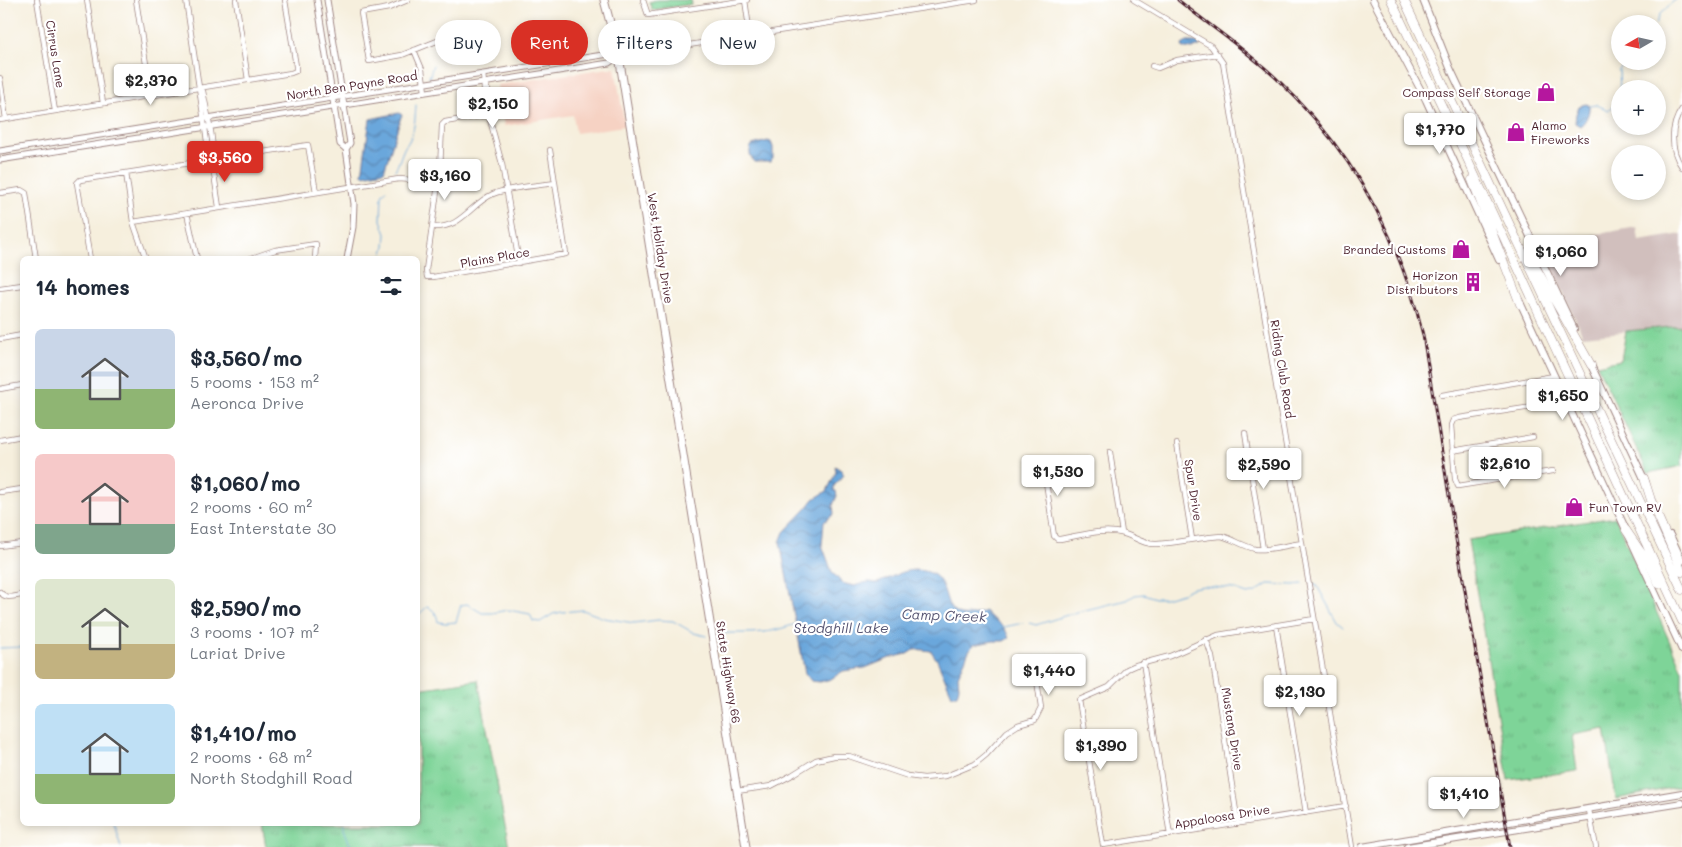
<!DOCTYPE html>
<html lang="en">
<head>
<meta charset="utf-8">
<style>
	body { margin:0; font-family:Mali,sans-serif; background:#f2f2f3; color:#1f2937; height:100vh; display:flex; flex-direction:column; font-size:19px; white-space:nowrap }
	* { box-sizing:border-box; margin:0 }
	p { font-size:16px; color:#747a83 }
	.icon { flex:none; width:28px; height:28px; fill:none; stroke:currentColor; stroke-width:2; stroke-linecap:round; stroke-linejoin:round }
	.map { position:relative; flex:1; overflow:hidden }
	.details { position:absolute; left:20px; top:256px; width:400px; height:570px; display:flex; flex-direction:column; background:#fff; border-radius:8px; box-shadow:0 2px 8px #0003 }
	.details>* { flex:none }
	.top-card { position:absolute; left:435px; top:20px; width:475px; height:45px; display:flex; gap:10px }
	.needle { width:32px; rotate:261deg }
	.fabs { position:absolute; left:1611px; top:15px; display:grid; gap:10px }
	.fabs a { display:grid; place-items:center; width:55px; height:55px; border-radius:50%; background:#fff; box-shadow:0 2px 8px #0003; font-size:25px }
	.price { position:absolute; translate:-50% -42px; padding:0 11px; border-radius:5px; background:#fff; color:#222; font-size:16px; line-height:32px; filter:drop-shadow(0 1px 2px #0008) }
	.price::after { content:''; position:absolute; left:50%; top:30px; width:15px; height:11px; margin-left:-8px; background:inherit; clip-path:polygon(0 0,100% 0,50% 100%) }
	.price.on { background:#d93025; color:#fff }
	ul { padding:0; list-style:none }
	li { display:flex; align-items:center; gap:15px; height:125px; padding:0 15px }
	li span { display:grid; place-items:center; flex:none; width:140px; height:100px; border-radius:8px; color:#555 }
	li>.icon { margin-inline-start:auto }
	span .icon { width:60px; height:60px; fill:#fffc; stroke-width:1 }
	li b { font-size:21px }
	h2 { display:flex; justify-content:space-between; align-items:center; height:60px; padding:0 15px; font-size:21px }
	.chip { padding:0 18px; border-radius:22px; background:#fff; box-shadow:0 2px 8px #0003; font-size:18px; line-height:45px }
	.chip.on { background:#d93025; color:#fff }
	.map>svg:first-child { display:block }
	.built { fill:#f6d2c3 }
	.industrial { fill:#d1bfbd }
	.grass { fill:url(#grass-tufts); stroke:#647a62 }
	.water { fill:url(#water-waves); stroke:#5a6384 }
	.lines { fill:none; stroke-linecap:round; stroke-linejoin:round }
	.stream { stroke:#6ba7dc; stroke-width:1 }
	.minor-casing { stroke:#a08784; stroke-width:6 }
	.tertiary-casing { stroke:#a08784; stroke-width:7 }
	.secondary-casing { stroke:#a08784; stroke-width:8 }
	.primary-casing { stroke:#a08784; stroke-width:9 }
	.motorway-casing { stroke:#a08784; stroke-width:9 }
	.minor { stroke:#fff; stroke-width:4.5 }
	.tertiary { stroke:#fff; stroke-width:5 }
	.secondary { stroke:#fff; stroke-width:6 }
	.primary { stroke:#fff; stroke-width:7 }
	.motorway { stroke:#fff; stroke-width:8 }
	.rail-casing { stroke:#4a1f2b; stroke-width:3 }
	.rail { stroke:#fff; stroke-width:1; stroke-dasharray:4; stroke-linecap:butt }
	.labels { text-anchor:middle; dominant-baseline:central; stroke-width:4.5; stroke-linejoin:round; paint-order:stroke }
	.street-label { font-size:12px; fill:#4a1f2b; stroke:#fff }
	.poi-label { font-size:12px; fill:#4a1f2b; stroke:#fff; text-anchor:end }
	.water-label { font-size:14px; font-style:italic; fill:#575572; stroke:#fff }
</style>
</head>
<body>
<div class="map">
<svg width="1682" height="847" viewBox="0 0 1682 847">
	<defs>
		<pattern id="grass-tufts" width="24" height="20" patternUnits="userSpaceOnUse" patternTransform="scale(1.25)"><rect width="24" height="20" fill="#7ed498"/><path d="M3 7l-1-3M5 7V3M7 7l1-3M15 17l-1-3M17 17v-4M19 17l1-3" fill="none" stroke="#6eb683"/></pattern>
		<pattern id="water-waves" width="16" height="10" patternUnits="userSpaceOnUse" patternTransform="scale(1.25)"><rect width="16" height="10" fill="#6ba7dc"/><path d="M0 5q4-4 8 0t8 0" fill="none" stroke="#5a87b3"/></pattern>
	</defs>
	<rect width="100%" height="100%" fill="#fff"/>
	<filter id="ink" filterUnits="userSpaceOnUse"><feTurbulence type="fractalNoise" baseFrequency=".02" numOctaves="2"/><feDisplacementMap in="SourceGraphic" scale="10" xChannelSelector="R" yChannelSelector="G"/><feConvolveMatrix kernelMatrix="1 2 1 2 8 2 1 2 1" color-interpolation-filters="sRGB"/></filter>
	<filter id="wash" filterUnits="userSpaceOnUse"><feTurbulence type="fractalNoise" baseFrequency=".0096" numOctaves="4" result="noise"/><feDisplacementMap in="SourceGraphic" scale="20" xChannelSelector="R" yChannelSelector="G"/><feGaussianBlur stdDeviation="1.12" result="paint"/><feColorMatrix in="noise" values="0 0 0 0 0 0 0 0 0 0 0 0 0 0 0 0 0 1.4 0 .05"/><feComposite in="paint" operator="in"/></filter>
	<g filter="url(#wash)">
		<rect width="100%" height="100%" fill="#f6efdd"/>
		<path class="built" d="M615,67L625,126L576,133L573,115L504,126L497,85Z"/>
		<path class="industrial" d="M1637,227L1639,241L1682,234V326L1583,336L1542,244Z"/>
		<path class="grass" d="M657,0H691L692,4L652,10L649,2Z
			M1682,326V466L1648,473L1597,365L1621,360L1626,331Z
			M1615,517L1682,670V786L1616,799L1605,729L1572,735L1577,771L1508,780L1468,540Z
			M478,680L509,847H266L262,824H418V689Z"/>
		<path class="water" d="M1187,42H1197L1200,46L1192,49L1183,48L1182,45Z
			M1586,104L1589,105C1590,112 1586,122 1580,126L1575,123L1576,114L1579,106Z
			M399,113L402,115L401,117L384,171L363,175L362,174L370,119Z
			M768,141L771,142L773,147V159L770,162H755C750,158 748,151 752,145Z
			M835,466L841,470L844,475L834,486V491H836L837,496L833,505L834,514L824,522L822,545L832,572L842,583L854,586C859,585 864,582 869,582C873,582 876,584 880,582C897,575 908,566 928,572C957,581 933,630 985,611C993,622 1004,622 1009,638L1004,641H993L973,645L969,651L958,676L959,687L957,695H952L937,660L931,651L915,649L907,654L890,658L865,668L843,671L831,679L820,682L811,681L805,673L780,542L784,532L807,508L814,499L827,491L836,472Z"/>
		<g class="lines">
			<path class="stream" d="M1656,24L1660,14L1675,0
				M429,78L433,65
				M1620,92L1619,70L1628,61
				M1590,106L1597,105L1608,110L1617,104L1620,94
				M395,170C399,164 400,158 403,151C404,147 407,145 409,141C415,130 415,118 416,105
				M381,259L385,246L386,234L381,220L382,195L386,190
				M1312,584H1316L1337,622L1343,627
				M418,615L427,607C435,610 437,615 438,622L446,623L456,622L461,605L467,604L482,613H492L508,610L530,614L533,621L540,622L553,614L562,612L583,610L604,618L634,623L658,620L673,621L694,633L706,636
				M1029,623L1036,625L1077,612L1127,600L1135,595L1144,594L1155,598H1165L1182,593L1192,588L1204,586L1233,589L1247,594L1254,593L1268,584L1294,585L1303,584
				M1004,627L1023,623
				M716,634C732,632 748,634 764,632C775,631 786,627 796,624
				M0,648L22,647
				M114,824L121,847
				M344,824V829L351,847"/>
		</g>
	</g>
	<g filter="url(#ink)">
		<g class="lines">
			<g class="minor-casing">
				<path id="minor" d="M37,0L55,111
					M87,0L103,103
					M136,0L151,96
					M186,0L209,155L212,161L219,207
					M236,0L248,80
					M408,0L389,8L361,13L369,61L402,55L437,41L463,43
					M643,0L648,15L747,0
					M745,0L750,35
					M1134,0L1211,46L1223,63L1352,847
					M414,50L422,69L425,92
					M619,56L976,0
					M1152,66L1158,68L1177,60L1218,54
					M483,74C485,88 482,102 488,115
					M0,78L6,119
					M484,82C490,93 493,104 491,117
					M200,88L203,91C206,108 216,146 212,161
					M1682,109C1670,126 1670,150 1682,167
					M491,114L445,122L442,125L440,170L426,270L427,277H433L566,254L550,150
					M0,120L291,73L296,71V66L285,0
					M490,120L502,164L519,263
					M126,173L133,222L146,259
					M0,193L21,190L26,193L36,259
					M187,213L197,259
					M133,222L399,179L438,182
					M432,227C462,229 470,204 493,194C510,187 536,186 555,183
					M90,259L77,183L80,180L308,145L316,192
					M249,259L275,250L316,244L315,259
					M0,288L22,285
					M0,339L22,335
					M0,389L22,385
					M1442,395L1554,376
					M1245,433L1263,549
					M0,440L22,436
					M1177,444L1192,539
					M1452,451L1533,437
					M1110,452L1122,533
					M1043,462L1054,536L1057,539H1060C1079,536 1102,528 1121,533C1134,536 1143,545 1157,544C1179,543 1200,537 1222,536C1233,539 1243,546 1255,549C1270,551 1287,545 1302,543
					M1553,471L1458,486L1455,479L1451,425L1453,420L1459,418L1566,402
					M0,492L22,489
					M0,546L22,543
					M0,592C6,600 14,596 22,595
					M1314,619L1218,635L1170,656L1136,665L1127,669L1109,687L1079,700L1103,845L1346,806
					M1276,625L1306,813
					M1206,639L1212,657L1238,824
					M1143,662L1170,835
					M737,791L771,786L792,775L816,760L834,756H849L908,776L924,778L946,776L975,764L986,755L1007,732L1018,725L1035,720L1041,708L1035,667
					M1589,810L1596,847"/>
			</g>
			<g class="tertiary-casing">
				<path id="tertiary" d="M317,0L340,144L346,149L354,204L353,227L347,259
					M327,0L350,143L346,149
					M0,151L609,54L619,56
					M0,160L609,63L619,56"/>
			</g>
			<g class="secondary-casing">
				<path id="secondary" d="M1373,0L1426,100L1499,260
					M1423,0L1450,68L1574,329
					M1519,300L1682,650
					M1590,363L1646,483
					M1670,535L1682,561
					M1362,847L1682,793
					M1407,847L1682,803"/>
			</g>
			<g class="primary-casing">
				<path id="primary" d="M604,0L619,56L746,847"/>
			</g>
			<g class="motorway-casing">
				<path id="motorway" d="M1391,0L1464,152L1682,621
					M1404,0L1682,590
					M1472,180L1520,304
					M1530,257L1591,365
					M1644,478L1651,500L1682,572
					M1626,530L1649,564L1659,584"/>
			</g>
			<use href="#minor" class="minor"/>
			<use href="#tertiary" class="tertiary"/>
			<use href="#secondary" class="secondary"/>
			<use href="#primary" class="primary"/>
			<use href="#motorway" class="motorway"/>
			<g class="rail-casing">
				<path id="rail" d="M1178,0C1210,26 1245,49 1276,78C1350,148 1399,236 1423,335L1457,545L1510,847"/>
			</g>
			<use href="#rail" class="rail"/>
		</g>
	</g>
	<defs>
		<g id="shop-bare" transform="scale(1.5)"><path d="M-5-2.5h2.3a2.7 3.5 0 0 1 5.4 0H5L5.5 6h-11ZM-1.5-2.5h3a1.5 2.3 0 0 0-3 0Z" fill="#b5179e" stroke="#fff" stroke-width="2.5" paint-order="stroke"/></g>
		<g id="building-bare" transform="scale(1.5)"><path d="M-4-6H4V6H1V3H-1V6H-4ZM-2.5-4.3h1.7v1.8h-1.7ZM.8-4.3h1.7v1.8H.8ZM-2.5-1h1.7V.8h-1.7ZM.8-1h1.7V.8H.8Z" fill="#b5179e" stroke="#fff" stroke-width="2.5" paint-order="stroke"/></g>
	</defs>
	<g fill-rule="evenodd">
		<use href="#shop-bare" x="1546" y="92"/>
		<use href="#shop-bare" x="1516" y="132"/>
		<use href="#shop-bare" x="1461" y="249"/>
		<use href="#building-bare" x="1473" y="282"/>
		<use href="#shop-bare" x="1574" y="507"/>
	</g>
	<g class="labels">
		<g class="street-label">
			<text transform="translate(56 54) rotate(81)">Cirrus Lane</text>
			<text transform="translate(352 85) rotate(-9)">North Ben Payne Road</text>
			<text transform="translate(661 248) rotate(81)">West Holiday Drive</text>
			<text transform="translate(495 257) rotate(-10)">Plains Place</text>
			<text transform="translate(1283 369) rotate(81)">Riding Club Road</text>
			<text transform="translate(1194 490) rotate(81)">Spur Drive</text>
			<text transform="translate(729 672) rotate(81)">State Highway 66</text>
			<text transform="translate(1233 729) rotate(81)">Mustang Drive</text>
			<text transform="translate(1222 816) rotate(-9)">Appaloosa Drive</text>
		</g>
		<g class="poi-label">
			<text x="1531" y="92">Compass Self Storage</text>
			<text x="1531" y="125" text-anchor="start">Alamo<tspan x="1531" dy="14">Fireworks</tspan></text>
			<text x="1446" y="249">Branded Customs</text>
			<text x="1458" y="275">Horizon<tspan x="1458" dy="14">Distributors</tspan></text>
			<text x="1589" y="507" text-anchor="start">Fun Town RV</text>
		</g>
		<g class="water-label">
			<text transform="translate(944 615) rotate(2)">Camp Creek</text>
			<text x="841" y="627">Stodghill Lake</text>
		</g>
	</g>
</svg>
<div class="fabs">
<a><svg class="needle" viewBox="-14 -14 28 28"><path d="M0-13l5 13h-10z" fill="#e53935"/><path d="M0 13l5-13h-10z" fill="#747a83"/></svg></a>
<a>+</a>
<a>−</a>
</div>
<b class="price" style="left:151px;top:106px">$2,370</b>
<b class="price" style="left:493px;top:129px">$2,150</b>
<b class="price" style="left:1440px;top:155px">$1,770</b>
<b class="price on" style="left:225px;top:183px">$3,560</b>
<b class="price" style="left:445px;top:201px">$3,160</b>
<b class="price" style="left:1561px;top:277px">$1,060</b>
<b class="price" style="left:1563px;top:421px">$1,650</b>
<b class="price" style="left:1505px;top:489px">$2,610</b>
<b class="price" style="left:1264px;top:490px">$2,590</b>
<b class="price" style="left:1058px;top:497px">$1,530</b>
<b class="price" style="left:1049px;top:696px">$1,440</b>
<b class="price" style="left:1300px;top:717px">$2,130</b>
<b class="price" style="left:1101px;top:771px">$1,390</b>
<b class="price" style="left:1464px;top:819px">$1,410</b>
<div class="top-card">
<a class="chip">Buy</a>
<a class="chip on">Rent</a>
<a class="chip">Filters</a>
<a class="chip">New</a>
</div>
<section class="details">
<h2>14 homes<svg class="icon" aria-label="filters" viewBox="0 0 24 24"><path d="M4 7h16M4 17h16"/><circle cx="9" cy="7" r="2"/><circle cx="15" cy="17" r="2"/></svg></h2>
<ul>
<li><span style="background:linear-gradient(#c9d6e8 60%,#8fb573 0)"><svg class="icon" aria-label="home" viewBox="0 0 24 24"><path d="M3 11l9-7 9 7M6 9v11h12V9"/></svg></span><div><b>$3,560/mo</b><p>5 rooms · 153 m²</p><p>Aeronca Drive</p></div></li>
<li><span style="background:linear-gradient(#f6c9c9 70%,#7fa58c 0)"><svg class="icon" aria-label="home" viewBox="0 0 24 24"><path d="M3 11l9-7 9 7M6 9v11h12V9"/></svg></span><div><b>$1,060/mo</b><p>2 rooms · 60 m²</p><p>East Interstate 30</p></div></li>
<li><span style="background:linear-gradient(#dfe7d0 65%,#c2b280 0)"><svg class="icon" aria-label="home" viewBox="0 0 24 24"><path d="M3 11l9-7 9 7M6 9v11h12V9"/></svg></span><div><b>$2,590/mo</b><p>3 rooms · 107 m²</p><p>Lariat Drive</p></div></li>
<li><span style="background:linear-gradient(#bfe0f5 70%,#8fb573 0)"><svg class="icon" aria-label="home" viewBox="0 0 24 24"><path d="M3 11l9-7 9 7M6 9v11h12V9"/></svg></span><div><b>$1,410/mo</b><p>2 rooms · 68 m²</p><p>North Stodghill Road</p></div></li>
</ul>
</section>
</div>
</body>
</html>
